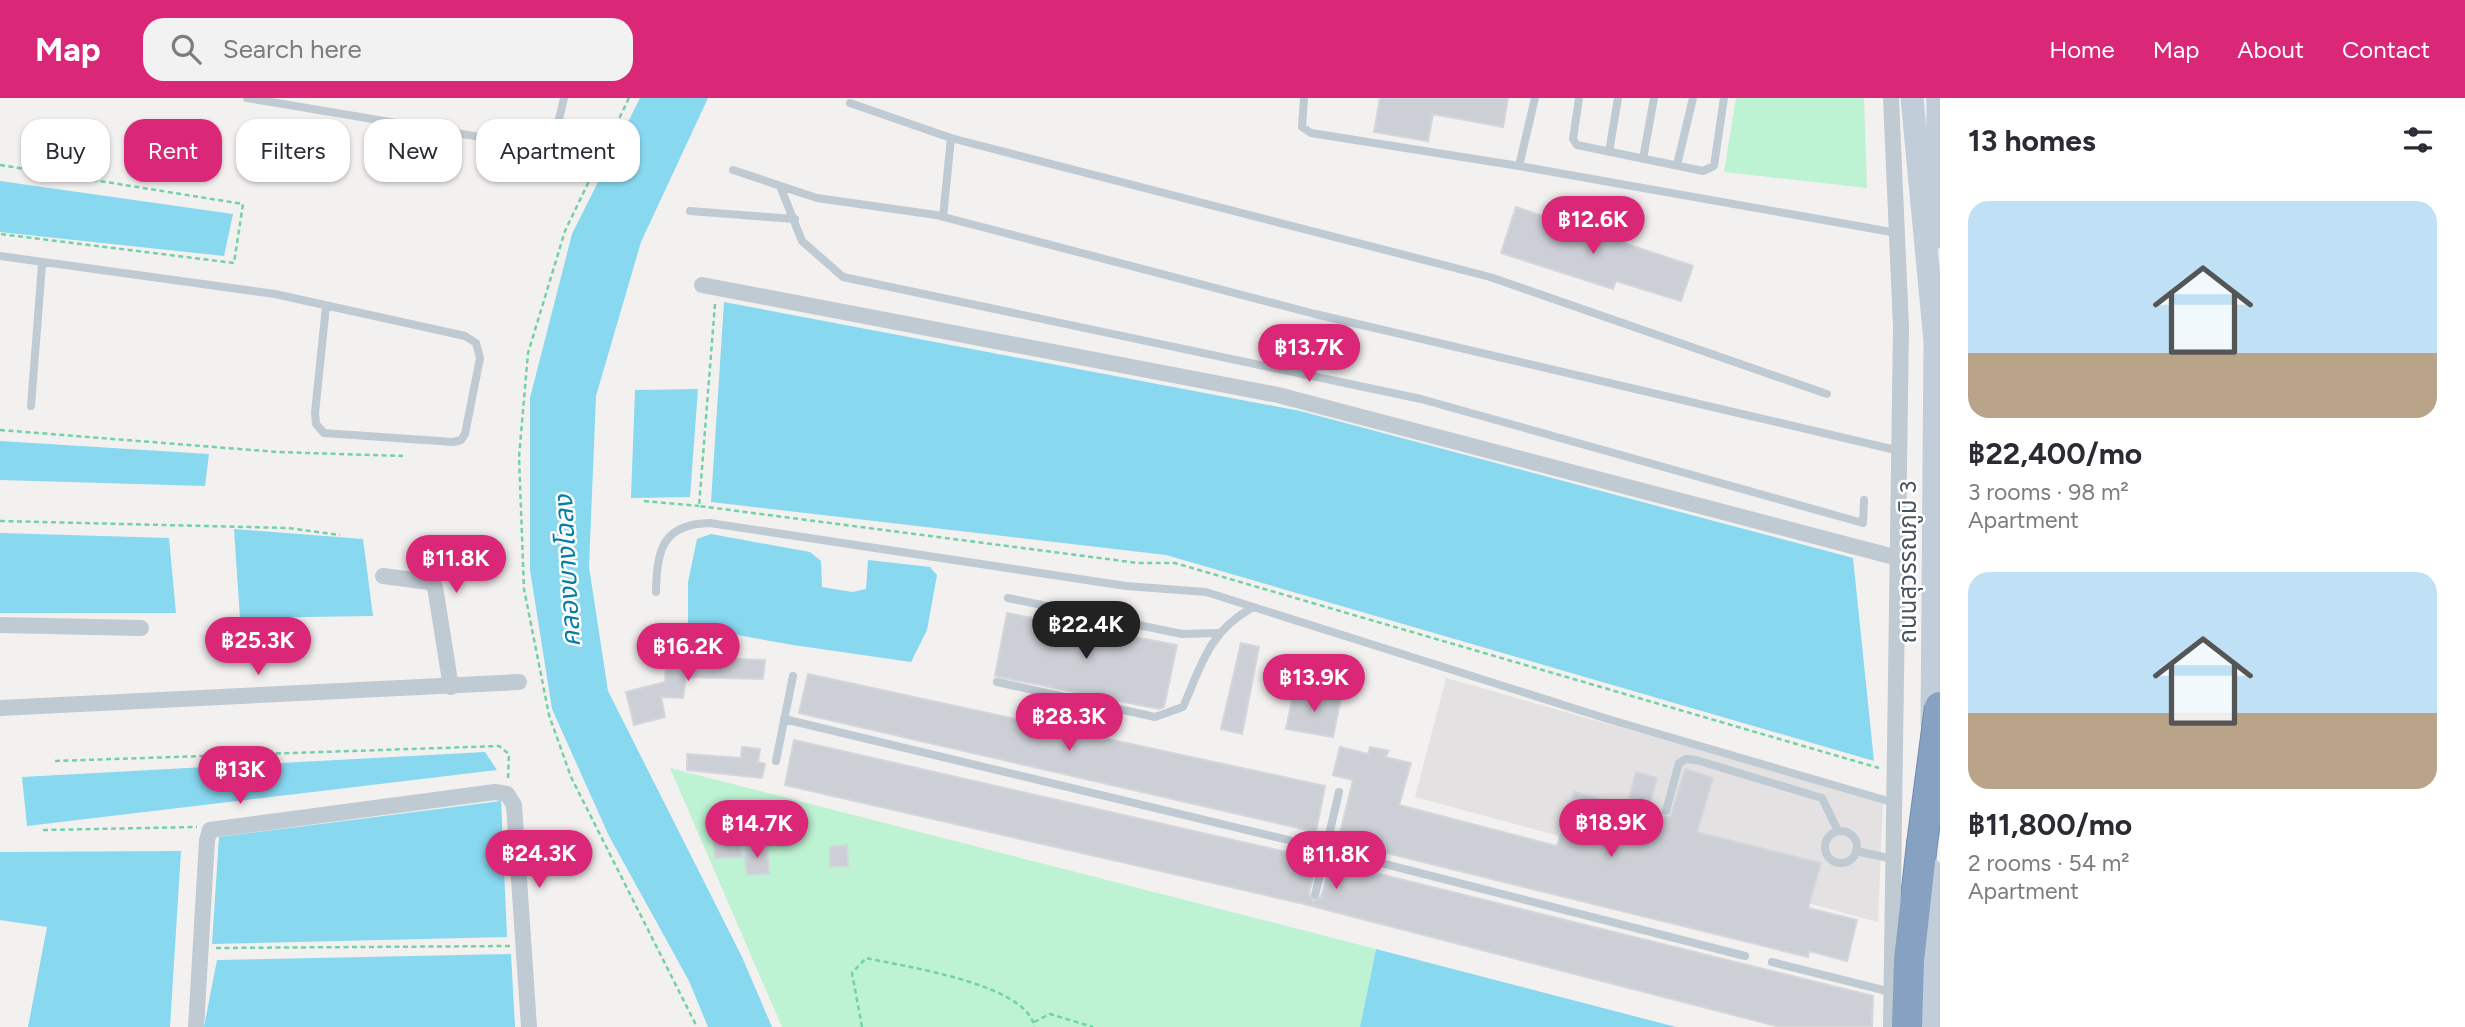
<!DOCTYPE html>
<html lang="en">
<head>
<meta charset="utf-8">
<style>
	body { margin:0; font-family:Figtree,"Noto Sans Thai",sans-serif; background:#f2f2f3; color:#2b2b33; height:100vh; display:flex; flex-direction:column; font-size:26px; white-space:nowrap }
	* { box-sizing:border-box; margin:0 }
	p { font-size:23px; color:#7c7c81 }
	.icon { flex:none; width:38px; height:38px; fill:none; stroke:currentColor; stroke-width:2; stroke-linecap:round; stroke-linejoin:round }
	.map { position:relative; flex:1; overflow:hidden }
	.sheet { display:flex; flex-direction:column; background:#fff; width:525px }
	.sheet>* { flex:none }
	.hud { position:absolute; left:21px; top:21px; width:665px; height:63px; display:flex; gap:14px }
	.price { position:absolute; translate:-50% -60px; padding:0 16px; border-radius:24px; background:#db2777; color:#fff; font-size:23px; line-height:46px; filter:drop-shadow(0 2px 4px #0008) }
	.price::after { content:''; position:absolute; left:50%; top:42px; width:21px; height:16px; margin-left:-10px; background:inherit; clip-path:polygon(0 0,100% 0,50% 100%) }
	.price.selected { background:#222; color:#fff }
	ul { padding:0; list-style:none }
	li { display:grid; align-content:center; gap:14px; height:371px; padding:0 28px }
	li span { display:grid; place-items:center; height:217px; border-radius:21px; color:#555 }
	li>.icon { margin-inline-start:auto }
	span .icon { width:126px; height:126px; fill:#fffc; stroke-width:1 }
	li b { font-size:30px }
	h2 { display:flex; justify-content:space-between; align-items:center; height:84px; padding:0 28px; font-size:30px }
	.tag { padding:0 24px; border-radius:21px; background:#fff; box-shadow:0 2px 5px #0004; font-size:24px; line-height:63px }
	.tag.selected { background:#db2777; color:#fff }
	header { display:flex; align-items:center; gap:42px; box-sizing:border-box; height:98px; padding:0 35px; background:#db2777; color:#fff }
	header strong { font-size:33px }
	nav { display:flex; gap:38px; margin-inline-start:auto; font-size:24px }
	.search { width:490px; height:63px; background:#f2f2f3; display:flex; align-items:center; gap:18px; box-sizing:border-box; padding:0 24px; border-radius:21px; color:#7c7c81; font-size:26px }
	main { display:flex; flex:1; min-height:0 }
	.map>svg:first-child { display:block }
	.education { fill:#e4e1e2 }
	.green { fill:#bdf2d3 }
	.water { fill:#88d8f0 }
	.building { fill:#cccfd5; stroke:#d4d6dc; stroke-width:2 }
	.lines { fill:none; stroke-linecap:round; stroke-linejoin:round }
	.motorway-casing { stroke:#718cad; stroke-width:32 }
	.path { stroke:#73d1a6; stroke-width:2.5; stroke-dasharray:5 3.5; stroke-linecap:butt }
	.service { stroke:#c0cad2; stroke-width:8 }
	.minor { stroke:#c0cad2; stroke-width:16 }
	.secondary { stroke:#c2cdda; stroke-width:23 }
	.motorway { stroke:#86a1c1; stroke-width:30 }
	.motorway-bridge-casing { stroke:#718cad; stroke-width:32; stroke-linecap:butt }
	.motorway-bridge { stroke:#86a1c1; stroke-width:30 }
	.labels { text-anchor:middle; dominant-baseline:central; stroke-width:5; stroke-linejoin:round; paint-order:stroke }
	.street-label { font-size:24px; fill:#47535f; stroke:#fff }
	.water-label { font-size:26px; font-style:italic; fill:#067ea3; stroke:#fff }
</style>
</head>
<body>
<header>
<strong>Map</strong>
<div class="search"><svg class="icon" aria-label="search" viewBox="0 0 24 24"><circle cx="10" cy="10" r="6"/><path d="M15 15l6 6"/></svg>Search here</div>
<nav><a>Home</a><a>Map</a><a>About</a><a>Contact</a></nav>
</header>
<main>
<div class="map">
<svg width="1940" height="929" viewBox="0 0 1940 929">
	<rect width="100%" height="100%" fill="#f3f0f0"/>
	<path class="education" d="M1446,580L1883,704L1878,824L1415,699Z"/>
	<path class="green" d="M1736,0H1864L1867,90L1724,74Z
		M670,670L1376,851L1360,929H782Z"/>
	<path class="water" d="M640,0H708L641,144L596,298L589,469L608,593L742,859L772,929H708L689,883L609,738L552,611L530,472V300L572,136Z
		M0,83L233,116L224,158L0,134Z
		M724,204L1300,313L1853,460L1874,663L1166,457L711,404Z
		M698,291L690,399L631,400L635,292Z
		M0,343L209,356L205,388L0,382Z
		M234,431L363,441L373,518L240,520Z
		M0,435L169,440L176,515H0Z
		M711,436L810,454L821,463L822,489L852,494L866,491L868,462L930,469L937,477L927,532L911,564L793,547L688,528V484L697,441Z
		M485,654L497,672L27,728L22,679Z
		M501,703L507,839L212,846L219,739Z
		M181,753L170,929H28L47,829L0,822V754Z
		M1376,851L1676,929H1360Z
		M511,856L515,929H204L217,862Z"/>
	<path class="building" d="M1380,0H1508L1503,29L1433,16L1428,43L1374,34Z
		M1516,109L1693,168L1681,203L1616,183L1613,191L1501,155Z
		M1007,515L1177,547L1164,609L1159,611L995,578Z
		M1241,545L1259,549L1242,636L1221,631Z
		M689,559L765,562L763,581L686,579L683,600L661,599L665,619L634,627L626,594L665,584L666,568Z
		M808,576L1325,688L1316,734L799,615Z
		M1294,593L1321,600L1323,595L1341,599L1333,639L1286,631Z
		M794,642L1317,761L1309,796L1313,803L1321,799L1331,764L1873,898L1872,929H1780L1300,805L785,687Z
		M742,649L760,651L758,664L765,666L762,680L687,672V656L741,660Z
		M1340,649L1368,656L1370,649L1389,653L1385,659L1411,665L1399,707L1557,748L1574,694L1627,708L1636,674L1657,680L1648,714L1670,720L1685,671L1713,680L1697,734L1821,765L1808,810L1857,822L1847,863L1809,853L1808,859L1338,743L1353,682L1333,677Z
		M740,740L742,759L715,760L713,741Z
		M847,747L848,768L830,769V749Z
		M767,748L769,775L747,777L744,749Z"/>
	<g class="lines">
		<g class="motorway-casing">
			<path id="motorway" d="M1907,929L1909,862L1922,746"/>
		</g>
		<path class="path" d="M629,0L565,133L528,255L519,359L524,491L549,617L571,679L697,929
			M0,67L243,106L234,165L0,136
			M715,206L699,408L1138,465H1175L1879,670
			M0,332L277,354L403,358
			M644,403L699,408
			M0,423L288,430L340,437
			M55,663L499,648L509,656L508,682
			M43,732L197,729
			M216,850L510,848
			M1034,924L1050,916L1093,929
			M862,929L852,875L866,860C901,868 1029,886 1034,929"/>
		<path class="service" d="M247,0L552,51L564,0
			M1304,0L1302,29L1311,35L1519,68
			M1535,0L1519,68L1897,135
			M1579,0L1573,41L1577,47L1703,73L1714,68L1724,0
			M850,5L951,40L1490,179L1827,296
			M1609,54L1618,0
			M1643,61L1654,0
			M1677,67L1693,0
			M733,72L817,100L936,117L1315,216L1900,353
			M780,88L802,143L843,179L1421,301L1863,425L1864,402
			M690,113L795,121
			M943,119L951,40
			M0,158L275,196L465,238L476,245L480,260L465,336L461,342L453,344L324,335L316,326L315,315L326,208
			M31,308L42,167
			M656,494C657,452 662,426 710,425L1126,488L1206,494L1611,622L1895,705
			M1008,500L1182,536L1218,535
			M997,584L1155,619L1183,609C1201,568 1209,534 1250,511
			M784,621L1326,751L1745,858
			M776,663L793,578
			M1666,713L1679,665L1686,661L1696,662L1822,700L1838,733
			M1825 749a16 16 0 1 1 32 0a16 16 0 1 1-32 0Z
			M1856,753L1893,761
			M1315,797L1339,694
			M1772,864L1891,894"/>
		<path class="minor" d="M702,187L1278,297L1898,460
			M383,478L430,484L435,489L451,589
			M0,527L141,530
			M0,610L519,584
			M196,929L207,742L210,732L495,694L507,696L514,707L529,929
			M1891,929L1901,229L1891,0"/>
		<path class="secondary" d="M1912,0L1935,243L1932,626
			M1937,139L1938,0
			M1930,929L1931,772"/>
		<use href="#motorway" class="motorway"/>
		<g class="motorway-bridge-casing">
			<path id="motorway-bridge" d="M1922,746L1940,609"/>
		</g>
		<use href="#motorway-bridge" class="motorway-bridge"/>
	</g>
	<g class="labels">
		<g class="street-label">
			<text transform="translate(1907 464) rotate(-90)">ถนนสุวรรณภูมิ 3</text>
		</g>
		<g class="water-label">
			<text transform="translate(567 473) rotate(-93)">คลองบางโฉลง</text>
		</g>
	</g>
</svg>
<b class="price" style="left:1593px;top:158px">฿12.6K</b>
<b class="price" style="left:1309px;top:286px">฿13.7K</b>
<b class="price" style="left:456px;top:497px">฿11.8K</b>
<b class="price selected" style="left:1086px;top:563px">฿22.4K</b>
<b class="price" style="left:258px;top:579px">฿25.3K</b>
<b class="price" style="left:688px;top:585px">฿16.2K</b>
<b class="price" style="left:1314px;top:616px">฿13.9K</b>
<b class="price" style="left:1069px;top:655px">฿28.3K</b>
<b class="price" style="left:240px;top:708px">฿13K</b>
<b class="price" style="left:1611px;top:761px">฿18.9K</b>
<b class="price" style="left:757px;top:762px">฿14.7K</b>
<b class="price" style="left:539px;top:792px">฿24.3K</b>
<b class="price" style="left:1336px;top:793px">฿11.8K</b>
<div class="hud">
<a class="tag">Buy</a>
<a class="tag selected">Rent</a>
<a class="tag">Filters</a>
<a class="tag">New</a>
<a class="tag">Apartment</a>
</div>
</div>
<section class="sheet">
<h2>13 homes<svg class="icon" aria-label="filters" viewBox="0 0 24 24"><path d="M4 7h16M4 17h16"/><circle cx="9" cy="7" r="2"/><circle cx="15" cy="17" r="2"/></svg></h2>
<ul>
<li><span style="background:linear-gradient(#bfe0f5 70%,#b9a48a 0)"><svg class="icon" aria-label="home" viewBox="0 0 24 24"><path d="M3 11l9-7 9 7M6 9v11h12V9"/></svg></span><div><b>฿22,400/mo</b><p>3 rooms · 98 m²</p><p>Apartment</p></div></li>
<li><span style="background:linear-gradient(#bfe0f5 65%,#b9a48a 0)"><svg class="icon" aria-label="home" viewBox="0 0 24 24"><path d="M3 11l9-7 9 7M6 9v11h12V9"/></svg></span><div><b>฿11,800/mo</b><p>2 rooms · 54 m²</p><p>Apartment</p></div></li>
</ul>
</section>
</main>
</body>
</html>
